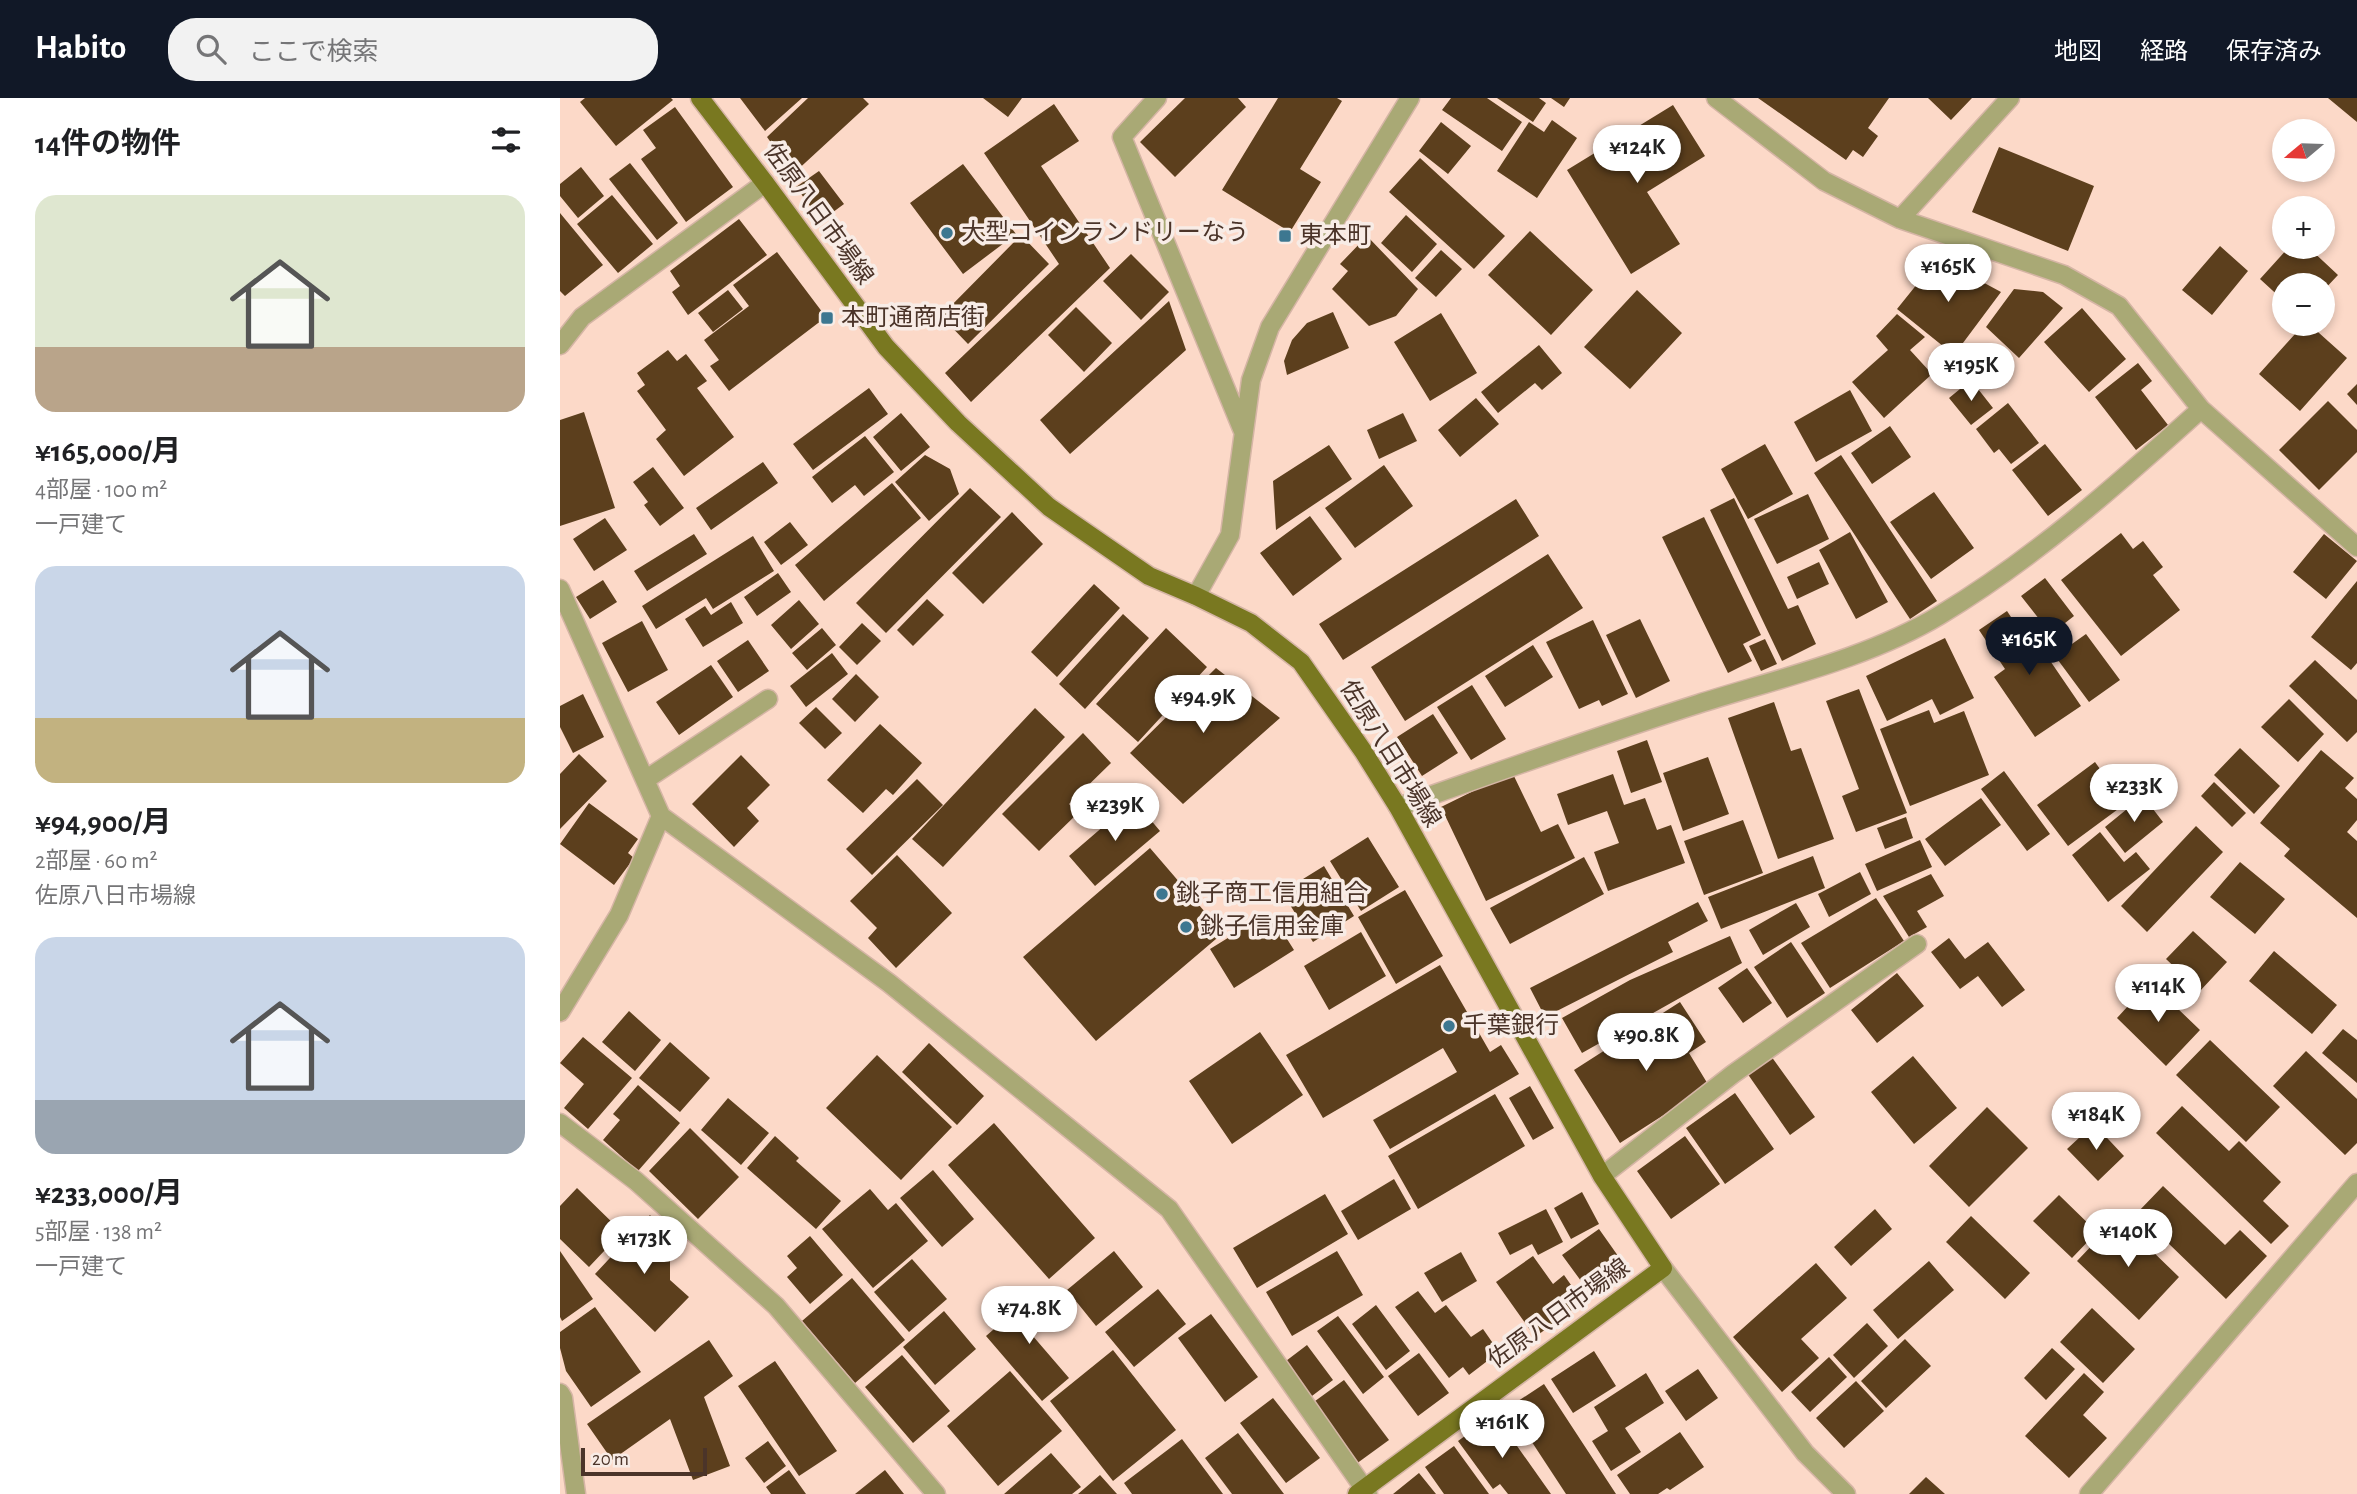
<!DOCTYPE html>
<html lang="ja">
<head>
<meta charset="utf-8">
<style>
	body { margin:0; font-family:"Alegreya Sans","Noto Sans JP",sans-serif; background:#f2f2f2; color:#202124; height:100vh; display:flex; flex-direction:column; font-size:26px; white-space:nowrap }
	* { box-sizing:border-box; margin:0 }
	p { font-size:23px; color:#757577 }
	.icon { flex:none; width:38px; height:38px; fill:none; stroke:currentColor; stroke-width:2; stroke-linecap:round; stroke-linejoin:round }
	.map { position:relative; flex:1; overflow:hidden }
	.panel { display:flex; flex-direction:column; background:#fff; width:560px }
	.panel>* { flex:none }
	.needle { width:46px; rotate:251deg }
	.tools { position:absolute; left:1712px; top:21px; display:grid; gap:14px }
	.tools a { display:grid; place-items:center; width:63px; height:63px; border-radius:50%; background:#fff; box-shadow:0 4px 10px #0003; font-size:35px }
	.scale { position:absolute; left:21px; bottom:18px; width:126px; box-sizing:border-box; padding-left:7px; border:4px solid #4b3429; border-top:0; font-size:19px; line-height:24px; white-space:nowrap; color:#4b3429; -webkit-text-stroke:5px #f8ece6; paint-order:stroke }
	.price { position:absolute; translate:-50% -60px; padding:0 16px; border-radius:24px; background:#fff; color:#222; font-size:23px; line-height:46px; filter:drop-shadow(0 2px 4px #0008) }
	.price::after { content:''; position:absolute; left:50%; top:42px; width:21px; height:16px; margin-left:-10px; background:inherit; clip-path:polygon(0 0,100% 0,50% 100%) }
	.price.current { background:#111827; color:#fff }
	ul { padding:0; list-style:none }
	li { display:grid; align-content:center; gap:14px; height:371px; padding:0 35px }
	li span { display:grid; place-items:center; height:217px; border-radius:21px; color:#555 }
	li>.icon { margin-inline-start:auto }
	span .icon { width:126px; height:126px; fill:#fffc; stroke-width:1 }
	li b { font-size:30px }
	h2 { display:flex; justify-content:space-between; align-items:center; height:84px; padding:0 35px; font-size:30px }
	header { display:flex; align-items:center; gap:42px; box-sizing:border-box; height:98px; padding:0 35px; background:#111827; color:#fff }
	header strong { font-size:33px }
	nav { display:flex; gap:38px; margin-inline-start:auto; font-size:24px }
	.search { width:490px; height:63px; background:#f2f2f2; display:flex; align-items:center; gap:18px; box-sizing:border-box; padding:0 24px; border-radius:28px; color:#757577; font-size:26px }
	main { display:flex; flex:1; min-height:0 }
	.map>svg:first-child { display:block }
	.building { fill:#5c3f1d }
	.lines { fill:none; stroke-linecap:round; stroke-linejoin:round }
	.minor-casing { stroke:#d5b5a5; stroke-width:21 }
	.major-casing { stroke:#d5b5a5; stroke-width:21 }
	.minor { stroke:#a9a975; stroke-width:18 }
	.major { stroke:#797820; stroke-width:18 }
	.poi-dot { fill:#3d7790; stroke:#f8ece6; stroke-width:2.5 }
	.labels { text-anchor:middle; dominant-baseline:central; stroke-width:7; stroke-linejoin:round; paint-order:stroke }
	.street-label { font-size:24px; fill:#4b3429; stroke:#f8ece6 }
	.poi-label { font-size:24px; fill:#4b3429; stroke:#f8ece6; text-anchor:start }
</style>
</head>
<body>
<header>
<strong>Habito</strong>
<div class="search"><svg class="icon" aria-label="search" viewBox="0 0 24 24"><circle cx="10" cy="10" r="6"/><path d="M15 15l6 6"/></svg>ここで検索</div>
<nav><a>地図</a><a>経路</a><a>保存済み</a></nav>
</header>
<main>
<section class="panel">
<h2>14件の物件<svg class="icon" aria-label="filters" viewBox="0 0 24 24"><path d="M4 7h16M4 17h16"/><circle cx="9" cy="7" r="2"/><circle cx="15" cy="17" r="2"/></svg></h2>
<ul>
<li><span style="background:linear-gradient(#dfe7d0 70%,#b9a48a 0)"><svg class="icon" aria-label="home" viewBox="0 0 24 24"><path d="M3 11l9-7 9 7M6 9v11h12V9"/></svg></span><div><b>¥165,000/月</b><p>4部屋 · 100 m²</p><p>一戸建て</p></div></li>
<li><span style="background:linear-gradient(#c9d6e8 70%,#c2b280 0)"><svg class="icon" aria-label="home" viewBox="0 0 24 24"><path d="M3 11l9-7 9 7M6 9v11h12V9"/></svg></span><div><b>¥94,900/月</b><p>2部屋 · 60 m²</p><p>佐原八日市場線</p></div></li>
<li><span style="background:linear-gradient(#c9d6e8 75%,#9aa5b1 0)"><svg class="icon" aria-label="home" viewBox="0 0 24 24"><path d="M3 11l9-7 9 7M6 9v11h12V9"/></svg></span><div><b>¥233,000/月</b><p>5部屋 · 138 m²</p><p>一戸建て</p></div></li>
</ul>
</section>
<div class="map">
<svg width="1797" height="1396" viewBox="0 0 1797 1396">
	<rect width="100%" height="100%" fill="#fcd9c8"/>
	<path class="building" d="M25,0H111L113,2L56,48L20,4Z
		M180,0H242L205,33Z
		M248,0H303L309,6L233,76L207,39Z
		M423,0H462L448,19Z
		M625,0H678L686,9L615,79L580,44Z
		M718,0H777L782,3L740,71L761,84L730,134L662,92Z
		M891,0H927L962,24L942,53L882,12Z
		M937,0H979L986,5L973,24Z
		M991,0H1010L1004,9Z
		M1198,0H1329L1308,30L1318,38L1303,59L1293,52L1286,62Z
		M1368,0H1412L1391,22Z
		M1768,0H1797V24Z
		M494,6L519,43L481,68L550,170L411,304L385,275L499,166L424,55Z
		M1113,7L1145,58L1087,94L1120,146L1071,176L1007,72Z
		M115,9L173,89L126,124L81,61L96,50L83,32Z
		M992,22L1017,40L977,100L937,73L969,24L984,34Z
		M881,24L911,48L888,76L859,53Z
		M1439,49L1534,88L1508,153L1412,114Z
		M860,60L945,138L914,171L829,94Z
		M70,65L118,125L97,142L49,81Z
		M403,66L456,136L403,176L350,105Z
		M21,69L44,98L18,120L0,98V86Z
		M259,73L284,106L261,123L236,89Z
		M52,97L93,146L58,175L17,126Z
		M0,115L43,167L5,198L0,193Z
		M846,117L877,146L852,174L821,145Z
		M179,121L207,157L128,217L112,194L120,188L110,173Z
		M970,133L1033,192L991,237L928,177Z
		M461,137L489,166L408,246L381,218Z
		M807,138L858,191L836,218L809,228L772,191L788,173L780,166Z
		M1660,148L1688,173L1652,217L1622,192Z
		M1729,149H1748L1778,177L1762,194V187H1724V203L1700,181Z
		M881,152L902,171L876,199L855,180Z
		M217,154L266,219L169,293L150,268L159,262L144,242L189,208L173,187Z
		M571,156L609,194L581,222L543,183Z
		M1378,160L1441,194L1394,257L1337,211Z
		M1454,191L1483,194L1503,210L1459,260L1426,229Z
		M168,192L183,211L153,234L138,215Z
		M1077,192L1122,235L1070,291L1024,249Z
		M609,203L626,252L510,356L480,322Z
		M516,209L552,245L524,274L488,237Z
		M1522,210L1566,261L1529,294L1484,244Z
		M773,214L789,250L727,277L724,263L732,242L747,225Z
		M881,215L917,275L870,303L834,244Z
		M1337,216L1365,239L1350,252L1372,276L1324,320L1292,284L1328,252L1316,238Z
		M1744,226H1749L1787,260L1740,313L1699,276Z
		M979,247L1002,275L982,292L975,285L938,315L921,294Z
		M108,252L117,263L126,256L147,283L137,290L174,339L124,378L96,341L106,332L77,293L85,287L77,275Z
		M1578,265L1592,283L1581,292L1608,327L1576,352L1535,299Z
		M1411,282L1433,310L1411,327L1389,300Z
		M1797,286V307L1787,296Z
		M309,290L328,316L253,372L233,346Z
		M1290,292L1312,333L1256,364L1234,324Z
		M916,300L939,326L900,359L878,332Z
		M1768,303L1797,332V354L1759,392L1719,352Z
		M1448,305L1479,345L1451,366L1439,351L1434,355L1416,331Z
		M24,314L55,410L0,428V322Z
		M341,315L370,349L341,373L313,339Z
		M843,315L857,343L819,361L807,332Z
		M1330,328L1351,359L1312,386L1291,355Z
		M305,338L334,374L304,398L295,387L272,405L252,379Z
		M1205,346L1233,396L1188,421L1161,371Z
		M1485,346L1522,392L1488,418L1452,372Z
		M769,347L792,381L716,432L713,383Z
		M365,357L390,371L399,396L369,423L335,384Z
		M1281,357L1377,503L1350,521L1254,375Z
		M203,364L218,385L151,432L136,410Z
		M824,367L853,408L795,450L765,410Z
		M93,369L124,410L100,428L84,407L88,404L73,384Z
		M332,385L361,420L264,503L235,467Z
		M410,390L441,419L326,535L296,505Z
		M1374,394L1414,450L1371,481L1330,424Z
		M1248,396L1269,441L1217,466L1194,421Z
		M1174,400L1228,511L1238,507L1256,546L1222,563L1150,412Z
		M956,401L979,438L783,562L759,526Z
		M452,414L483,446L423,506L392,475Z
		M750,418L782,461L733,498L700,455Z
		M1144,419L1201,537L1183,546L1192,563L1168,575L1102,439Z
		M45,420L67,452L34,473L13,441Z
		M230,424L248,447L221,467L204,444Z
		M1290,434L1328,504L1296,521L1259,452Z
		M1561,435L1573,451L1583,443L1603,469L1593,477L1620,512L1561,558L1501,482Z
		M134,436L147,456L87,493L74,473Z
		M1764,436L1797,463L1766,501L1733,474Z
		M193,438L214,473L153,511L146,500L96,531L82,508Z
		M988,456L1023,510L845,623L811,569Z
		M1259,464L1269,486L1237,501L1227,479Z
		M218,475L231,494L197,518L184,499Z
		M1485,480L1514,518L1491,536L1461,498Z
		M43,482L57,504L30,521L16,499Z
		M1797,483V565L1791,572L1751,539Z
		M534,486L560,510L497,579L471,554Z
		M367,501L384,517L353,548L337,532Z
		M239,502L259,526L231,551L211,527Z
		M171,504L183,525L143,549L125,521L145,508L151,517Z
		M1447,513L1473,552L1480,548L1521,608L1475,639L1434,579L1445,571L1419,532Z
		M563,516L589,540L525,611L499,586Z
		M1080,521L1110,583L1076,600L1046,537Z
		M1033,522L1068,596L1042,608L1039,602L1019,611L986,544Z
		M82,523L108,572L68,594L42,545Z
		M302,525L321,543L297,567L279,549Z
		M262,530L276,547L247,572L232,555Z
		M606,530L647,569L578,644L536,606Z
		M1526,536L1560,582L1529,604L1495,558Z
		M1385,540L1414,600L1380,617L1372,601L1327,623L1306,578Z
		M1205,541L1217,566L1201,573L1189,548Z
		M188,542L209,573L178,594L157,563Z
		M973,547L993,579L945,609L925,578Z
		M272,555L288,576L246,609L230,588Z
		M1755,562L1797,602V634L1787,644L1729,588Z
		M151,567L173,599L119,637L96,604Z
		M656,570L720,620L623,706L570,655Z
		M296,576L319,599L295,624L272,601Z
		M912,587L946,641L911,662L877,609Z
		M1299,591L1347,715L1296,734L1282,698L1299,691L1266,603Z
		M23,596L44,639L13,655L0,629V608Z
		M1729,601L1764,636L1738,664L1701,629Z
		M1214,604L1231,653L1241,650L1274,741L1218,761L1168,620Z
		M256,609L282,635L265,651L239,625Z
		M475,610L505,639L383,769L352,741Z
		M1369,612L1374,625L1404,613L1429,677L1350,708L1320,631Z
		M873,616L898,655L862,678L837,639Z
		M320,626L362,665L333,697L326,691L303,715L267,682Z
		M523,635L551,665L509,706L518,715L479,753L442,716Z
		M1087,642L1102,684L1071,695L1057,653Z
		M1680,650L1720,688L1694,716L1654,677Z
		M1761,652L1794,680L1785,690L1797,701V722L1787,734L1797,743V820L1724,758L1730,751L1700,725Z
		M19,656L47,683L0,731V676Z
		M181,657L210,687L187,710L199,723L174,749L132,706Z
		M1148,659L1169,716L1123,733L1103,675Z
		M1535,664L1565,706L1508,748L1477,707Z
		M1444,673L1490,736L1467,753L1421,691Z
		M952,674L981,734L998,726L1015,760L926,803L881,709Z
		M1053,676L1064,707L1085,700L1097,732L1111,727L1125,765L1048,793L1034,754L1059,745L1047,713L1008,727L997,696Z
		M357,681L383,707L312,777L286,751Z
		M1654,684L1686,715L1672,729L1641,698Z
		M1583,698L1603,724L1565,755L1545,729Z
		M1421,700L1441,727L1385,768L1365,741Z
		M574,702L600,733L535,788L509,758Z
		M29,705L78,741L68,755L74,760L54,787L0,746Z
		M1346,719L1353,740L1325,751L1317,730Z
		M1183,722L1203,775L1144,797L1124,743Z
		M1636,728L1663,754L1587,834L1561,808Z
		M1540,734L1564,764L1576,754L1590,771L1548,804L1512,757Z
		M808,739L839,789L801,813L770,763Z
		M1360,742L1372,769L1317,793L1305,766Z
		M590,750L663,835L536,943L463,859Z
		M337,757L392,815L336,870L308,840L317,830L290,803Z
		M1253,758L1265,790L1161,831L1148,799Z
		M1024,759L1044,796L950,846L930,810Z
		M1680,764L1725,801L1695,836L1650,799Z
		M764,768L794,818L753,844L722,794Z
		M1300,774L1311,796L1269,819L1258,796Z
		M1371,776L1384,798L1357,813L1367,829L1349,839L1323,798Z
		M845,792L883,858L836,886L798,819Z
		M1316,800L1344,843L1270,890L1241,845Z
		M1138,804L1148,823L1108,844L1113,854L985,919L970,890Z
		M1236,805L1250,829L1203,857L1189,832Z
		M710,814L734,852L674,890L650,851Z
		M1633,833L1667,864L1640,893L1606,861Z
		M801,834L826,878L769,912L744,868Z
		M1170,838L1182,865L1022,955L1002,920L1070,882Z
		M1389,840L1405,861L1428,844L1465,892L1442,909L1418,878L1400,891L1371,854Z
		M1231,844L1265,895L1227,920L1194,869Z
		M1714,853L1777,907L1752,936L1689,883Z
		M880,867L930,954L941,947L959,976L830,1051L813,1022L897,974L883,950L763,1020L726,957Z
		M1187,870L1212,905L1183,925L1158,890Z
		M1337,875L1364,908L1317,945L1291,912Z
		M1590,884L1640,932L1606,968L1557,920Z
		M1120,904L1146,944L1129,955L1149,988L1060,1045L1014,972Z
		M69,913L101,942L75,973L42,944Z
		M1783,931L1797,942V985L1762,955Z
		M700,934L743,997L672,1046L629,983Z
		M23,939L72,980L28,1031L4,1010L24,986L0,965Z
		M1650,942L1720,1009L1686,1044L1616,977Z
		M110,944L150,980L120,1014L79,980Z
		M369,945L424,998L397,1027L342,974Z
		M1746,953L1797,1001V1045L1785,1057L1713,988Z
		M317,957L392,1029L341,1082L266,1010Z
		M1211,958L1255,1019L1230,1037L1187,975Z
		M1353,958L1397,1010L1354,1046L1311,994Z
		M78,987L120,1025L78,1073L43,1042L60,1022L53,1016Z
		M970,988L994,1030L973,1042L949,1000Z
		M1175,995L1214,1051L1165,1086L1126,1030Z
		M935,996L965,1048L858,1111L828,1058Z
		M168,1000L209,1035L181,1067L141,1032Z
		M1622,1008L1669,1053L1679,1043L1721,1084L1703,1103L1729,1128L1711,1146L1596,1035Z
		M1427,1009L1468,1050L1409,1109L1369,1068Z
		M434,1025L535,1140L489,1181L388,1067Z
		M1534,1026L1564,1058L1538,1083L1507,1051Z
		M130,1030L179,1079L138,1121L89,1073Z
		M215,1038L239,1060L236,1063L281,1103L256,1131L187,1070Z
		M1125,1038L1160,1086L1111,1121L1077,1073Z
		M373,1072L414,1121L382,1149L340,1100Z
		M834,1081L851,1111L798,1142L781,1113Z
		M1603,1088L1665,1147L1680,1132L1707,1158L1666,1201L1577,1115Z
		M17,1090L62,1134L29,1169L0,1141V1108Z
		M310,1091L328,1112L336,1105L368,1143L313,1190L262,1131Z
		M1022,1094L1039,1126L1011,1141L994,1110Z
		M765,1096L788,1136L697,1190L673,1150Z
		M1499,1097L1537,1134L1512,1160L1473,1123Z
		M986,1111L1003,1144L978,1157L972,1146L950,1157L938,1135Z
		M1315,1111L1332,1131L1291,1168L1274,1149Z
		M90,1117L104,1135L110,1163V1182L129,1199L95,1234L35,1176Z
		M1411,1118L1470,1175L1445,1201L1386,1144Z
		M1558,1120L1619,1179L1579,1222L1517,1163Z
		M1039,1131L1068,1172L1032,1198L1002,1157Z
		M250,1138L283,1177L250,1206L227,1179L237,1170L227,1158Z
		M0,1153L33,1201L2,1223L0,1219Z
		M554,1153L583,1189L536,1228L507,1192Z
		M777,1153L803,1197L732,1238L706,1194Z
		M901,1154L917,1183L882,1204L864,1175Z
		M973,1158L993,1186L1004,1177L1023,1204L975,1239L936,1184Z
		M352,1161L387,1201L349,1234L314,1194Z
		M1369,1163L1394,1192L1338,1241L1313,1212Z
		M1256,1165L1287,1200L1241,1241L1259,1260L1222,1294L1173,1239Z
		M292,1180L345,1242L295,1285L242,1223Z
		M598,1191L626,1226L574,1269L545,1234Z
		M479,1192L498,1214L472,1237L509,1280L482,1303L426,1238Z
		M858,1193L875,1215L886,1207L911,1239L923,1231L939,1254L909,1277L903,1269L889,1280L835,1209Z
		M816,1207L850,1253L826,1272L792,1226Z
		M35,1209L81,1274L31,1309L6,1273L0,1250V1234Z
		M1532,1210L1575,1251L1543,1285L1500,1244Z
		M384,1213L416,1251L375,1287L343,1249Z
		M651,1216L698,1279L665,1304L618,1240Z
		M778,1218L824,1279L803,1296L757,1233Z
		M1307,1225L1328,1248L1294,1280L1273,1257Z
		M1345,1241L1371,1268L1326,1310L1301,1283Z
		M149,1242L173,1278L144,1299L170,1368L133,1382L110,1321L52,1362L27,1326Z
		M747,1247L773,1282L748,1301L722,1266Z
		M1492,1250L1515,1271L1486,1302L1464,1280Z
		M553,1252L616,1332L553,1383L490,1303Z
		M1034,1253L1056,1288L1013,1315L991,1281Z
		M859,1255L889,1295L858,1318L828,1278Z
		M342,1257L390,1313L353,1345L305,1289Z
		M1269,1259L1287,1279L1250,1314L1231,1294Z
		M215,1263L277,1353L239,1378L178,1288Z
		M1138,1271L1158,1300L1126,1323L1105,1293Z
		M450,1273L502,1333L438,1388L387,1328Z
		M1086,1275L1104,1305L1065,1330L1081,1354L1051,1373L1032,1343L1048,1333L1034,1309Z
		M1524,1275L1544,1294L1523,1317L1547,1340L1509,1380L1465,1338Z
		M784,1282L829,1342L796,1366L751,1306Z
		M1296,1283L1324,1313L1284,1350L1256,1320Z
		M984,1286L1056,1396H1006L949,1309Z
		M713,1300L760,1360L726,1385L680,1325Z
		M934,1317L950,1338L991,1396H948L940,1386L933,1391L898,1343Z
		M1120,1334L1144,1369L1110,1392L1107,1390L1098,1396H1070L1057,1377Z
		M678,1335L724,1396H672L645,1360Z
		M622,1341L663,1396H572L564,1385Z
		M208,1343L226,1368L204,1385L185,1360Z
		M894,1348L918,1381L929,1396H884L865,1369Z
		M491,1355L521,1389L512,1396H444Z
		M229,1372L246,1396H211L206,1389Z
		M325,1372L344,1396H295Z
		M859,1375L876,1396H833Z
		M540,1377L557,1396H518Z
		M1366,1379L1385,1396H1349Z"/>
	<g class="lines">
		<g class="minor-casing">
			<path id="minor" d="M597,0L562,39L683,333
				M1156,0L1264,83L1340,121L1504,177L1559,208L1641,311L1797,449
				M1340,121L1450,0
				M0,247L22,219L205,85
				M0,491L101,718L329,885L609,1111L808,1396
				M636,498L670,437L691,282L710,229L850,0
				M85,682L208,601
				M838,709C938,674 1037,638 1138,606C1217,581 1309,560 1380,517C1475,460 1559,385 1641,311
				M0,914L59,817L101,718
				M0,1025L76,1083L216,1208L376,1396
				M1042,1078L1173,976L1357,846
				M1103,1170L1245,1355L1286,1396
				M0,1295L3,1300L16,1396
				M1529,1396L1797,1085"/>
		</g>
		<g class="major-casing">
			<path id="major" d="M140,0L205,85L326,249L398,325L489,409L589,478L636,498L691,525L741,564L803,653L838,709L1042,1078L1103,1170L797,1396"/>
		</g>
		<use href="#minor" class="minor"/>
		<use href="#major" class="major"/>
	</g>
	<g class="poi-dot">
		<circle cx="387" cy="135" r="7"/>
		<rect x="718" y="131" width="14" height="14" rx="3.5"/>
		<rect x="260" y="213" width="14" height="14" rx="3.5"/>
		<circle cx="602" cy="796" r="7"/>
		<circle cx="626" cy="829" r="7"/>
		<circle cx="889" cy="928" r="7"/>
	</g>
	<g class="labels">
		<g class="street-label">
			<text transform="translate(258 116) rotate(54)">佐原八日市場線</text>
			<text transform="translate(830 656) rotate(58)">佐原八日市場線</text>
			<text transform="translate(999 1216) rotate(-36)">佐原八日市場線</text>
		</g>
		<g class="poi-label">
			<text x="401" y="135">大型コインランドリーなう</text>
			<text x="739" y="138">東本町</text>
			<text x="281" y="220">本町通商店街</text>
			<text x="616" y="796">銚子商工信用組合</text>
			<text x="640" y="829">銚子信用金庫</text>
			<text x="903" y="928">千葉銀行</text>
		</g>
	</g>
</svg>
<div class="tools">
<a><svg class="needle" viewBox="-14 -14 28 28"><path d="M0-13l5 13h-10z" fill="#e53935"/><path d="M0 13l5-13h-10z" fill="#757577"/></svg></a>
<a>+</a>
<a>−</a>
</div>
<div class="scale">20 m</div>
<b class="price" style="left:1077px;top:87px">¥124K</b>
<b class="price" style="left:1388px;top:206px">¥165K</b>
<b class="price" style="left:1411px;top:305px">¥195K</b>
<b class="price current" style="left:1469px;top:579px">¥165K</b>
<b class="price" style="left:643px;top:637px">¥94.9K</b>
<b class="price" style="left:1574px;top:726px">¥233K</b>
<b class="price" style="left:555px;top:745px">¥239K</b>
<b class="price" style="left:1598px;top:926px">¥114K</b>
<b class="price" style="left:1086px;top:975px">¥90.8K</b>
<b class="price" style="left:1536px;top:1054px">¥184K</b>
<b class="price" style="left:1568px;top:1171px">¥140K</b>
<b class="price" style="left:84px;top:1178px">¥173K</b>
<b class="price" style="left:469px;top:1248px">¥74.8K</b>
<b class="price" style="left:942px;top:1362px">¥161K</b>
</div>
</main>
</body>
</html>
